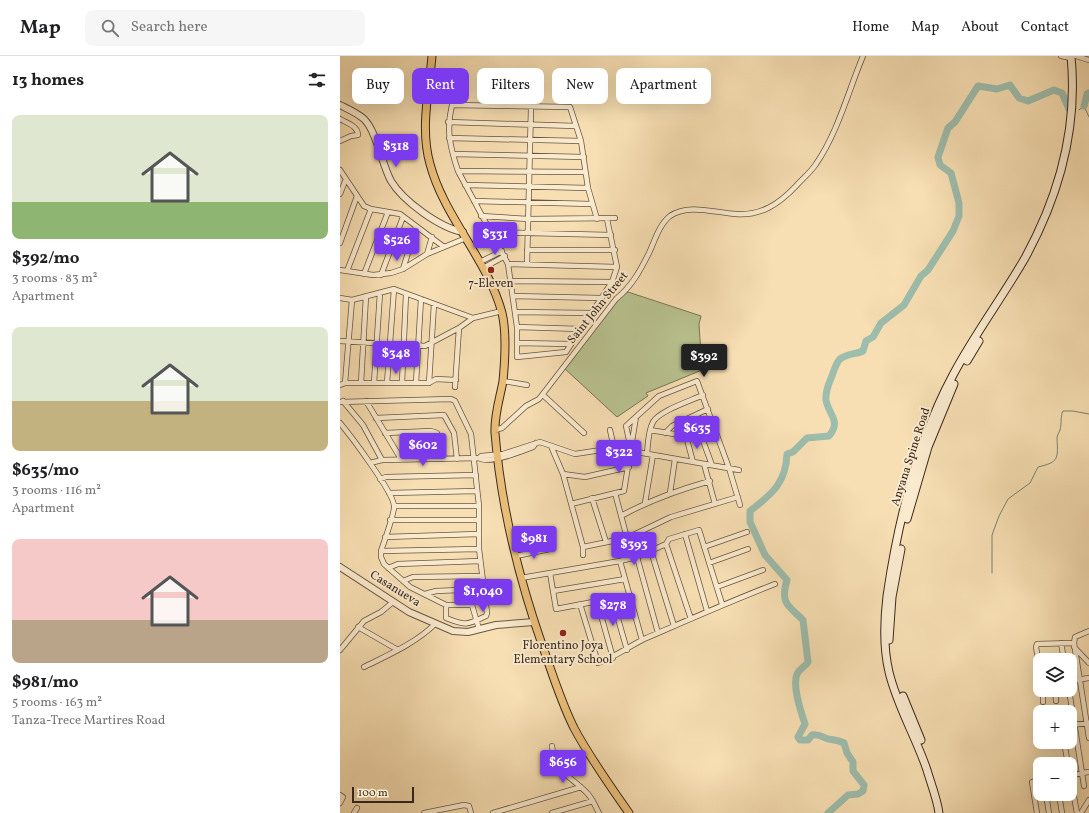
<!DOCTYPE html>
<html lang="en">
<head>
<meta charset="utf-8">
<style>
	body { margin:0; font-family:Vollkorn,serif; background:#f6f6f6; color:#202124; height:100vh; display:flex; flex-direction:column; font-size:15px; white-space:nowrap }
	* { box-sizing:border-box; margin:0 }
	p { font-size:13px; color:#757577 }
	.icon { flex:none; width:22px; height:22px; fill:none; stroke:currentColor; stroke-width:2; stroke-linecap:round; stroke-linejoin:round }
	.map { position:relative; flex:1; overflow:hidden }
	.side { display:flex; flex-direction:column; background:#fff; width:340px }
	.side>* { flex:none }
	.hud { position:absolute; left:12px; top:12px; width:380px; height:36px; display:flex; gap:8px }
	.buttons { position:absolute; left:693px; top:597px; display:grid; gap:8px }
	.buttons a { display:grid; place-items:center; width:44px; height:44px; border-radius:8px; background:#fff; box-shadow:0 4px 16px #0002; font-size:20px }
	.scale { position:absolute; left:12px; bottom:10px; width:62px; box-sizing:border-box; padding-left:4px; border:2px solid #39291d; border-top:0; font-size:11px; line-height:14px; white-space:nowrap; color:#39291d; -webkit-text-stroke:3px #faeace; paint-order:stroke }
	.price { position:absolute; translate:-50% -34px; padding:0 9px; border-radius:4px; background:#7c3aed; color:#fff; font-size:13px; line-height:26px; filter:drop-shadow(0 1px 2px #0008) }
	.price::after { content:''; position:absolute; left:50%; top:24px; width:12px; height:9px; margin-left:-6px; background:inherit; clip-path:polygon(0 0,100% 0,50% 100%) }
	.price.on { background:#222; color:#fff }
	ul { padding:0; list-style:none }
	li { display:grid; align-content:center; gap:8px; height:212px; padding:0 12px }
	li span { display:grid; place-items:center; height:124px; border-radius:8px; color:#555 }
	li>.icon { margin-inline-start:auto }
	span .icon { width:72px; height:72px; fill:#fffc; stroke-width:1 }
	li b { font-size:17px }
	h2 { display:flex; justify-content:space-between; align-items:center; height:48px; padding:0 12px; font-size:17px }
	.chip { padding:0 14px; border-radius:8px; background:#fff; box-shadow:0 4px 16px #0002; font-size:14px; line-height:36px }
	.chip.on { background:#7c3aed; color:#fff }
	header { display:flex; align-items:center; gap:24px; box-sizing:border-box; height:56px; padding:0 20px; background:#fff; border-bottom:1px solid #e0e0e0 }
	header strong { font-size:19px }
	nav { display:flex; gap:22px; margin-inline-start:auto; font-size:14px }
	.search { width:280px; height:36px; background:#f6f6f6; display:flex; align-items:center; gap:10px; box-sizing:border-box; padding:0 14px; border-radius:8px; color:#757577; font-size:15px }
	main { display:flex; flex:1; min-height:0 }
	.map>svg:first-child { display:block }
	.green { fill:#b9c290; stroke:#797656 }
	.lines { fill:none; stroke-linecap:round; stroke-linejoin:round }
	.stream { stroke:#758273; stroke-width:1 }
	.river { stroke:#9dbdad; stroke-width:7 }
	.minor-casing { stroke:#685642; stroke-width:6 }
	.tertiary-casing { stroke:#685642; stroke-width:8 }
	.secondary-casing { stroke:#39291d; stroke-width:9 }
	.primary-casing { stroke:#39291d; stroke-width:9 }
	.minor { stroke:#faeace; stroke-width:4.5 }
	.tertiary { stroke:#faeace; stroke-width:6 }
	.secondary { stroke:#faeace; stroke-width:7 }
	.primary { stroke:#ecc07a; stroke-width:7 }
	.poi-dot { fill:#8f2418; stroke:#faeace; stroke-width:1.5 }
	.labels { text-anchor:middle; dominant-baseline:central; stroke-width:4; stroke-linejoin:round; paint-order:stroke }
	.poi-label { font-size:12px; fill:#39291d; stroke:#faeace }
	.street-label { font-size:12px; fill:#39291d; stroke:#faeace }
</style>
</head>
<body>
<header>
<strong>Map</strong>
<div class="search"><svg class="icon" aria-label="search" viewBox="0 0 24 24"><circle cx="10" cy="10" r="6"/><path d="M15 15l6 6"/></svg>Search here</div>
<nav><a>Home</a><a>Map</a><a>About</a><a>Contact</a></nav>
</header>
<main>
<section class="side">
<h2>13 homes<svg class="icon" aria-label="filters" viewBox="0 0 24 24"><path d="M4 7h16M4 17h16"/><circle cx="9" cy="7" r="2"/><circle cx="15" cy="17" r="2"/></svg></h2>
<ul>
<li><span style="background:linear-gradient(#dfe7d0 70%,#8fb573 0)"><svg class="icon" aria-label="home" viewBox="0 0 24 24"><path d="M3 11l9-7 9 7M6 9v11h12V9"/></svg></span><div><b>$392/mo</b><p>3 rooms · 83 m²</p><p>Apartment</p></div></li>
<li><span style="background:linear-gradient(#dfe7d0 60%,#c2b280 0)"><svg class="icon" aria-label="home" viewBox="0 0 24 24"><path d="M3 11l9-7 9 7M6 9v11h12V9"/></svg></span><div><b>$635/mo</b><p>3 rooms · 116 m²</p><p>Apartment</p></div></li>
<li><span style="background:linear-gradient(#f6c9c9 65%,#b9a48a 0)"><svg class="icon" aria-label="home" viewBox="0 0 24 24"><path d="M3 11l9-7 9 7M6 9v11h12V9"/></svg></span><div><b>$981/mo</b><p>5 rooms · 163 m²</p><p>Tanza-Trece Martires Road</p></div></li>
</ul>
</section>
<div class="map">
<svg width="749" height="757" viewBox="0 0 749 757">
	<rect width="100%" height="100%" fill="#f7dfb3"/>
	<filter id="stains"><feTurbulence type="fractalNoise" baseFrequency=".005" numOctaves="4"/><feColorMatrix values="0 0 0 0 .2 0 0 0 0 .09 0 0 0 0 .02 0 0 0 .5 -.17"/></filter>
	<radialGradient id="worn" r=".72"><stop offset=".6" stop-color="#630" stop-opacity="0"/><stop offset="1" stop-color="#630" stop-opacity=".3"/></radialGradient>
	<path class="green" d="M288,236L361,260L359,268L362,314L306,337L308,340L277,361L224,312L276,244Z"/>
	<g class="lines">
		<path class="stream" d="M739,54L744,50L749,61
			M652,517V479L659,460L668,443L690,427L698,411C719,406 718,403 717,382C717,379 719,377 720,374C722,367 720,361 723,355H733L749,358"/>
		<path class="river" d="M744,50L747,38L749,37
			M488,757L508,739L518,738L523,735L524,729L513,715V706L507,697L504,687C498,684 494,684 488,683C482,681 480,678 472,679L468,684H460L458,681L465,668C461,656 452,630 457,618C459,613 465,611 468,606L463,564C448,549 440,548 447,524L425,499L410,466V455C432,438 446,427 447,398L453,396L467,382L489,380C502,365 488,358 486,344C485,335 489,327 492,320C494,314 496,307 500,303C506,298 517,298 523,295L526,285L533,281L541,267L564,249L581,220L588,214L613,175L619,160V147L611,117L600,109L598,101L608,72L615,66L638,30L657,33L670,29L679,42L688,45L714,34L722,37L729,53"/>
		<g class="minor-casing">
			<path id="minor" d="M721,0L731,2
				M736,0L749,4
				M0,63C7,67 18,70 18,79L11,80L0,85
				M108,66L236,70
				M109,82L241,85
				M113,98L244,101
				M0,114L24,150L31,153L60,158L104,191
				M118,115L245,116
				M125,129L248,132
				M0,138L6,123
				M134,145L251,148
				M141,160L188,163L275,162
				M257,163L248,132L241,85L230,51L112,49C106,74 110,91 118,115L168,208L177,271V301L226,296L272,226L277,211L267,163
				M150,176L271,179
				M0,187L17,140
				M187,194H275
				M87,198L92,181
				M140,206L162,195
				M168,208L277,211
				M187,208L191,52
				M143,212L165,200
				M63,213L76,171
				M0,214L33,219L51,217L63,213L87,198L126,182
				M7,215L31,153
				M24,218L48,156
				M41,219L63,161
				M171,225L272,226
				M173,240L260,242
				M0,242L12,244L54,233L133,262
				M175,256L252,257
				M177,271L241,273
				M0,285L85,290L119,272L133,262L162,255
				M177,287L231,288
				M163,325L187,329
				M5,327L12,244
				M21,327L26,240
				M34,327L40,237
				M47,327L54,233
				M62,327L66,238
				M76,327L81,243
				M89,327L94,248
				M0,329L5,327H89L96,323L116,324
				M115,331L119,272
				M203,339L244,377
				M3,345L23,369L42,404
				M26,345L61,403
				M0,346L111,343L115,345L131,378L139,450V493L147,557L146,560C127,569 126,570 106,562V549
				M36,362L104,359L114,377L117,403
				M0,367C10,379 54,437 54,450C55,456 44,486 41,495V501L44,508L70,531L106,549H132L139,573
				M155,374L162,372L186,350L199,343L276,243C292,230 300,215 309,197C315,184 319,169 330,160C348,147 376,157 396,158C421,160 439,148 456,130C462,123 471,116 476,108C498,76 508,36 523,0
				M270,374L274,392
				M310,374L346,380
				M359,374L372,409
				M45,377L91,375L97,377L101,403
				M325,377L332,370L368,353
				M292,388L289,384L286,370L319,340L357,325L389,412L400,449
				M211,390L223,418L243,491L287,482L331,461L398,441
				M307,398C308,388 308,375 313,366C319,355 350,345 363,339
				M139,402C148,409 183,395 193,391L196,387
				M353,406L346,380L374,368
				M30,407L42,404L139,402L141,400L163,398L200,386L235,398L274,392L399,414
				M364,408L375,448
				M223,418L245,421L289,411
				M40,423L46,421L136,419
				M49,437L137,435
				M275,437L287,482
				M330,437L335,403
				M252,442L266,486
				M305,447L313,399
				M231,448L284,435L296,361
				M55,450H139
				M281,460C310,444 338,434 370,425
				M50,464H139
				M345,478L367,555
				M45,481L138,478
				M326,488L329,483L359,474L382,548
				M243,491V499
				M364,491L407,476
				M41,495L139,493
				M311,495L334,570
				M176,500L210,493
				M297,501L318,577
				M280,505L302,584
				M369,507L408,493
				M48,512L58,508L140,505
				M210,517L216,553L290,539
				M181,522L280,505L297,501L326,488L351,563
				M63,525L73,521L142,520
				M377,531L423,514
				M213,535L285,523
				M85,538L96,535L144,533
				M272,542L287,594
				M257,545L273,602
				M240,548L258,607C275,601 288,591 304,583C348,564 391,545 435,528
				M18,571L58,594
				M749,575L735,581L734,587L749,682
				M721,587L724,604
				M734,591L749,607
				M0,594L24,565L41,556L53,546
				M24,611C48,599 76,587 95,568
				M700,615L696,591L697,588L734,587
				M730,625L749,622
				M703,634V646
				M715,634L716,645
				M729,634L744,730
				M730,669L749,667
				M724,686L728,708
				M212,690C215,716 230,720 246,736C252,741 255,750 259,757
				M730,719L737,757
				M730,719L749,716
				M706,738L709,757
				M719,738L722,757
				M0,739L3,741L0,747
				M14,757L17,752
				M84,757L124,749L129,750L131,757
				M153,757L241,731
				M212,757L253,745
				M697,757L692,726L700,723
				M741,757L749,744"/>
		</g>
		<g class="tertiary-casing">
			<path id="tertiary" d="M0,49C8,53 17,57 24,63C37,76 42,109 51,125C63,145 100,172 123,176
				M0,511L69,556L113,575L128,576L156,569L194,566"/>
		</g>
		<g class="secondary-casing">
			<path id="secondary" d="M627,305L639,285
				M567,463L588,391L614,328
				M549,584L552,541L561,493
				M563,640L581,684
				M599,757C597,742 591,728 587,714C576,681 557,650 549,616C543,591 544,565 547,540C558,465 577,386 613,319C634,279 662,242 685,202C719,140 738,71 731,0"/>
		</g>
		<g class="primary-casing">
			<path id="primary" d="M92,0C89,35 80,73 90,108C104,161 148,204 162,257C167,277 165,304 163,325C160,342 154,359 155,377C161,451 180,527 205,597C214,623 222,648 234,672C250,702 270,730 289,757"/>
		</g>
		<use href="#minor" class="minor"/>
		<use href="#tertiary" class="tertiary"/>
		<use href="#secondary" class="secondary"/>
		<use href="#primary" class="primary"/>
	</g>
	<g class="poi-dot">
		<circle cx="151" cy="214" r="4"/>
		<circle cx="223" cy="577" r="4"/>
	</g>
	<g class="labels">
		<g class="poi-label">
			<text x="151" y="228">7-Eleven</text>
			<text x="223" y="590">Florentino Joya<tspan x="223" dy="14">Elementary School</tspan></text>
		</g>
		<g class="street-label">
			<text transform="translate(258 252) rotate(-51)">Saint John Street</text>
			<text transform="translate(571 401) rotate(-72)">Anyana Spine Road</text>
			<text transform="translate(55 533) rotate(32)">Casanueva</text>
		</g>
	</g>
	<rect width="100%" height="100%" filter="url(#stains)"/>
	<rect width="100%" height="100%" fill="url(#worn)"/>
</svg>
<div class="buttons">
<a><svg class="icon" aria-label="layers" viewBox="0 0 24 24"><path d="M12 4l9 5-9 5-9-5zM3 14l9 5 9-5"/></svg></a>
<a>+</a>
<a>−</a>
</div>
<div class="scale">100 m</div>
<b class="price" style="left:56px;top:112px">$318</b>
<b class="price" style="left:155px;top:200px">$331</b>
<b class="price" style="left:57px;top:206px">$526</b>
<b class="price" style="left:56px;top:319px">$348</b>
<b class="price on" style="left:364px;top:322px">$392</b>
<b class="price" style="left:357px;top:394px">$635</b>
<b class="price" style="left:83px;top:411px">$602</b>
<b class="price" style="left:279px;top:418px">$322</b>
<b class="price" style="left:194px;top:504px">$981</b>
<b class="price" style="left:294px;top:510px">$393</b>
<b class="price" style="left:143px;top:557px">$1,040</b>
<b class="price" style="left:273px;top:571px">$278</b>
<b class="price" style="left:223px;top:728px">$656</b>
<div class="hud">
<a class="chip">Buy</a>
<a class="chip on">Rent</a>
<a class="chip">Filters</a>
<a class="chip">New</a>
<a class="chip">Apartment</a>
</div>
</div>
</main>
</body>
</html>
